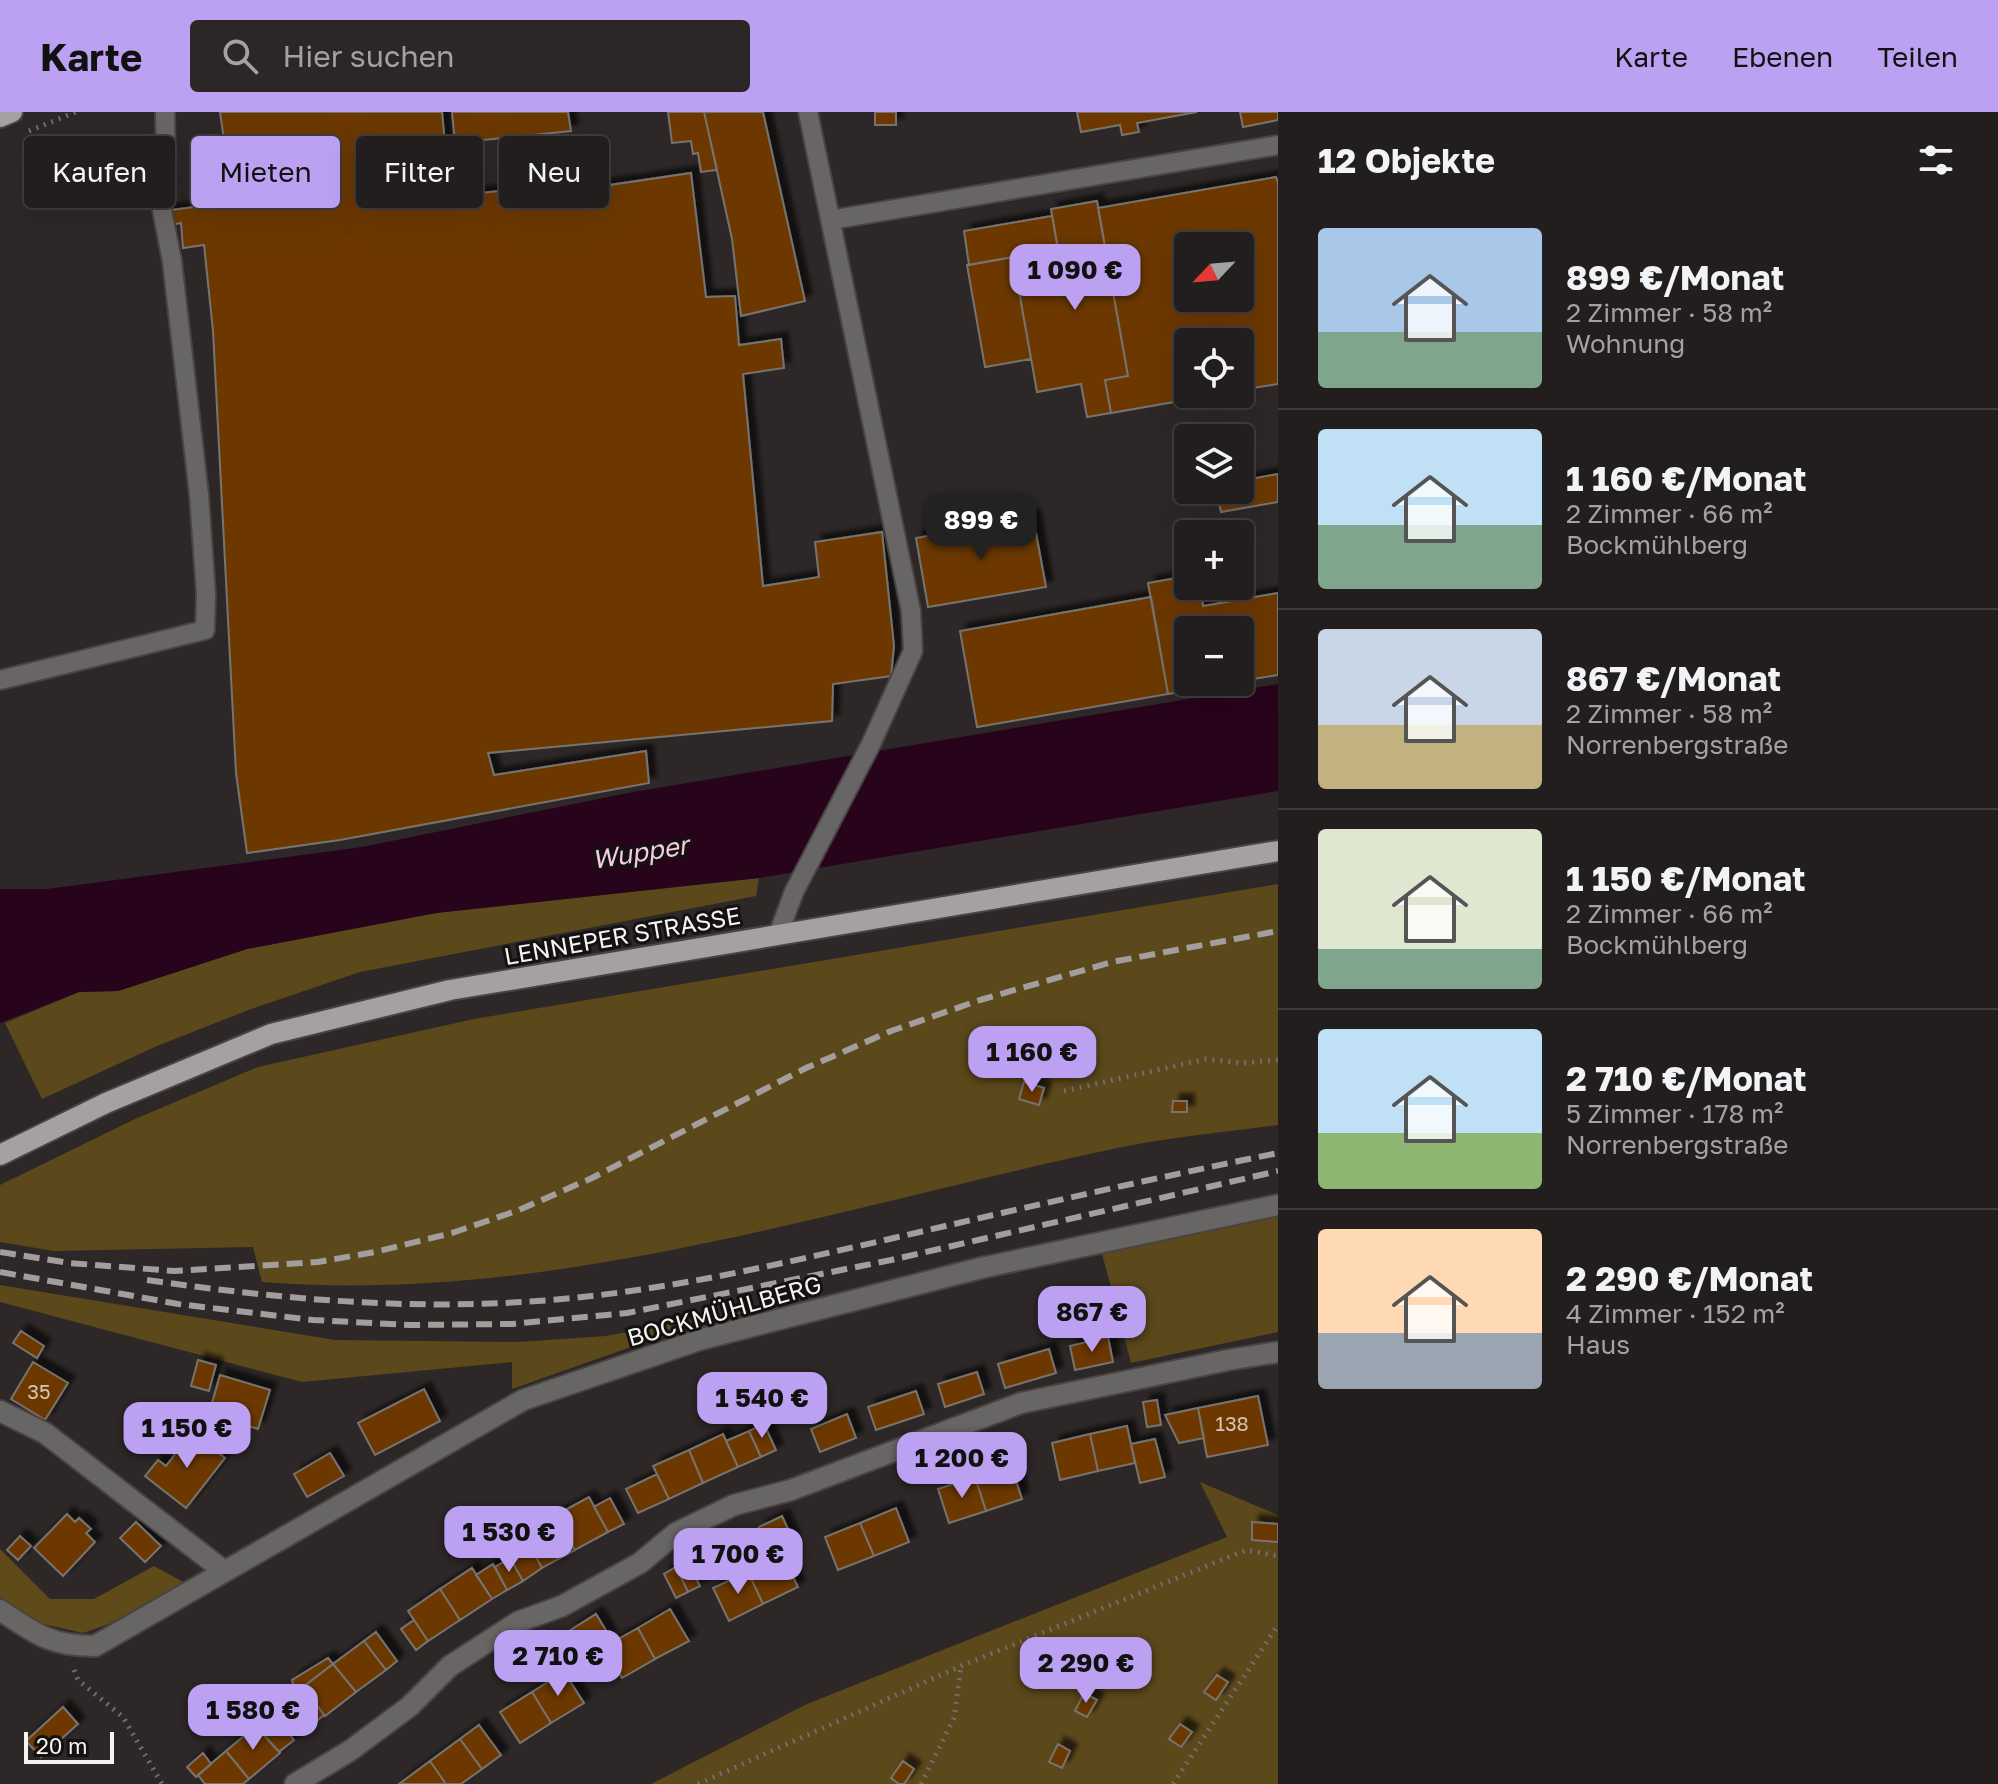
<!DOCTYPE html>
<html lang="de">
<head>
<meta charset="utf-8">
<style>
	body { margin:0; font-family:"Golos Text",sans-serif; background:#2a2726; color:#f1f3f6; height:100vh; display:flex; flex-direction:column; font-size:30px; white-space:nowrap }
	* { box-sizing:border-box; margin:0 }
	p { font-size:26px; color:#a2a2a4 }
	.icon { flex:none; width:44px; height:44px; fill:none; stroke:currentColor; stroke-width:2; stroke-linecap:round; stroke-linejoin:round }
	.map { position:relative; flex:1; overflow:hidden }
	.sheet { display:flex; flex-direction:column; background:#221e1d; width:720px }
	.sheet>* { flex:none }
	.top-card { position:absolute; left:24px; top:24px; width:760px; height:72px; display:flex; gap:16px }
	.needle { width:52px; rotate:244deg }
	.fabs { position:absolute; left:1174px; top:120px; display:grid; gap:16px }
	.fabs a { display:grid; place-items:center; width:80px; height:80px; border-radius:8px; background:#221e1d; box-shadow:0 8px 32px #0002,0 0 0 2px #3f3c3b; font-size:40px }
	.scale { position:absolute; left:24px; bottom:20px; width:90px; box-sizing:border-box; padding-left:8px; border:4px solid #f6f3f2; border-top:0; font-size:22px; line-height:28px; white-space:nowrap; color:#f6f3f2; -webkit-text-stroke:6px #141111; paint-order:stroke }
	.price { position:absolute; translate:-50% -68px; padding:0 18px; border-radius:16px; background:#bca0f2; color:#111; font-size:26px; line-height:52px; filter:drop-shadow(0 2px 4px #0008) }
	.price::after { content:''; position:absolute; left:50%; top:48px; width:24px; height:18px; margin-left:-12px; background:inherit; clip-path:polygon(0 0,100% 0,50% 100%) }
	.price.current { background:#222; color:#fff }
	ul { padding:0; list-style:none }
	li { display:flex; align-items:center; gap:24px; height:200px; padding:0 40px }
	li+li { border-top:2px solid #3f3c3b }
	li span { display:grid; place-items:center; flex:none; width:224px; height:160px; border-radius:8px; color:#555 }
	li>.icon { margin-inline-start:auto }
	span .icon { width:96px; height:96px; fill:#fffc; stroke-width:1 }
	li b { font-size:34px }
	h2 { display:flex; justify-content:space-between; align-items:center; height:96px; padding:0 40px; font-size:34px }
	.tag { padding:0 28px; border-radius:8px; background:#221e1d; box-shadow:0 8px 32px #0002,0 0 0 2px #3f3c3b; font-size:28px; line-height:72px }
	.tag.current { background:#bca0f2; color:#111 }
	header { display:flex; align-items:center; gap:48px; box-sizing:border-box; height:112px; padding:0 40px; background:#bca0f2; color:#111 }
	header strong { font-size:38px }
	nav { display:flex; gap:44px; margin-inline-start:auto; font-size:28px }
	.search { width:560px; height:72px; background:#2a2726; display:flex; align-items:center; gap:20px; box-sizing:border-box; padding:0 28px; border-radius:8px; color:#a2a2a4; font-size:30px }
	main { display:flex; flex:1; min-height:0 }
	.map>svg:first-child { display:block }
	.green { fill:#5b481b }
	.forest { fill:#5f4a19 }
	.water { fill:#28031c }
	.building { fill:#6c3900; stroke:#77736f; stroke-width:2; fill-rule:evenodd; filter:url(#shadow) }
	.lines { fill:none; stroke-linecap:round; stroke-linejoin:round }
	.service-casing { stroke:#494443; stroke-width:22 }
	.minor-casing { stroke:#494443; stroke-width:24 }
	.primary-casing { stroke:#494443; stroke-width:24 }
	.path { stroke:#716d6c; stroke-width:5; stroke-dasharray:2 6; stroke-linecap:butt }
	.service { stroke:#686565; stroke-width:18 }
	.minor { stroke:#686565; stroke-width:20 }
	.primary { stroke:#a6a0a1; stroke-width:20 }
	.rail { stroke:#a29e9d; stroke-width:6; stroke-dasharray:16 8; stroke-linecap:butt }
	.labels { text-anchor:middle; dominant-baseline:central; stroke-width:6; stroke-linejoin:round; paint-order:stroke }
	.number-label { font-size:20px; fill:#d4c4b6 }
	.street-label { font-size:24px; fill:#f6f3f2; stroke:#141111 }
	.water-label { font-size:26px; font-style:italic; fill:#f6cae2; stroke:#141111 }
</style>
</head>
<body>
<header>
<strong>Karte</strong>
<div class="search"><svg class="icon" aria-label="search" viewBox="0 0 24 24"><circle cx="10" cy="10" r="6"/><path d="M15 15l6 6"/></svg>Hier suchen</div>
<nav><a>Karte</a><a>Ebenen</a><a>Teilen</a></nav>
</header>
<main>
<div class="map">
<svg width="1278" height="1672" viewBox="0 0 1278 1672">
	<defs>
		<filter id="shadow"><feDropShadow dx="7" dy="-7" stdDeviation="2" flood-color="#0009"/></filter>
	</defs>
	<rect width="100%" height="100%" fill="#2d2827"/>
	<path class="green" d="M759,766L756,784L360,860L251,897L157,934L42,987L5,911L79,880L118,879L247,837L436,801Z
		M1278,772V1013C1226,1020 1173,1025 1122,1035C839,1094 555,1193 262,1170L253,1135L54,1139L0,1130V1073L135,1007L258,955L474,907Z
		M1278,1105V1220L1131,1251L1101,1138L1214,1114Z
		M0,1173L335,1228L518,1230L606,1224L764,1195L645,1230L512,1277V1250L302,1270L0,1190Z
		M1200,1370L1278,1403V1672H651L807,1592L1227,1425Z"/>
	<path class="forest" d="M0,1437L50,1487H94L154,1454L185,1471L109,1512L83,1521L39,1511L0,1485Z"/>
	<path class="water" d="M1278,572V679L759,766L436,801L247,837L118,879L79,880L0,911V777H47L362,735L633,680Z"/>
	<path class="building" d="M220,0H442L450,84L561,73L562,80L691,61L706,185L735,184L739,233L781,227L784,256L743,262L763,474L819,465L815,430L882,420L894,534L891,564L833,572L832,609L488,641L494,663L646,639L649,671L340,728L247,741L236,661L213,219L204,133L183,136L181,111L165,114L163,99L233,90Z
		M452,0H568L571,19L455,31Z
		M668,0H704L717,58L701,60L698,41L693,42L691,29L672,31Z
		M704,0H763L805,189L741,204L732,127Z
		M875,0H896V13H875Z
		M1077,0H1197L1137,11L1139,20L1122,23L1120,13L1081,20Z
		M1240,0H1278V8L1243,15Z
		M1276,65L1278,71V272L1240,278V230H1188V282H1220L1111,301L1105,268L1128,264L1098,96ZM1188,134H1240V186H1188Z
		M1097,89L1128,264L1105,268L1111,301L1087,305L1081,272L1037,280L1016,162L1061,154L1051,97Z
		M1052,104L1058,137L969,153L964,119Z
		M1058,137L1061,154L1016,162L1031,247L985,255L967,153Z
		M1278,362V390L1221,400L1216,378H1240V369Z
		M1033,405L1046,475L928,495L916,426Z
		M1188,464V474H1191L1193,482L1201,480L1203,494L1278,481V563L1240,569V518H1188V570H1237L1168,582L1148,471Z
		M1151,485L1168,582L977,615L960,519Z
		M1024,970L1044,976L1039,993L1019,987Z
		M1173,989H1187V1000H1172Z
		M21,1219L44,1234L37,1246L13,1231Z
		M1108,1225L1113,1250L1075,1258L1070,1234Z
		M1049,1237L1056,1261L1005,1276L998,1252Z
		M198,1248L216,1253L209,1279L191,1274Z
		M33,1250L68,1271L45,1308L11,1287Z
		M977,1260L984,1282L945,1295L938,1272Z
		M220,1263L270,1278L258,1317L235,1310L238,1299L212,1291Z
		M424,1277L440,1309L375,1343L358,1311Z
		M916,1279L924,1302L876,1318L868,1295Z
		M1258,1284L1268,1333L1207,1345L1198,1296Z
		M1157,1288L1161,1313L1147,1315L1143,1290Z
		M1198,1296L1204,1326L1179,1331L1165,1303Z
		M847,1302L856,1326L820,1340L811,1317Z
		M764,1312L776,1338L761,1345L749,1319Z
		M1127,1314L1135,1351L1098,1359L1090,1322Z
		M749,1319L761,1345L738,1355L726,1329Z
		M192,1320L225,1346L186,1396L145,1364L158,1348L166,1354Z
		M723,1322L738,1355L703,1371L689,1338Z
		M1090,1322L1098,1359L1060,1368L1052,1331Z
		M1155,1327L1165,1365L1140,1371L1131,1332Z
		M689,1338L703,1371L669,1387L653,1354Z
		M330,1341L344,1364L307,1385L294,1362Z
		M1011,1353L1022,1387L986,1399L975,1365Z
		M657,1362L669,1387L638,1401L626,1377Z
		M975,1365L986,1399L949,1411L938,1377Z
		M589,1385L608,1420L575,1438L556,1403Z
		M610,1386L624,1412L608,1420L594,1395Z
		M896,1396L909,1430L874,1444L860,1411Z
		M67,1402L75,1410L79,1406L91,1417L86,1421L95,1430L63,1464L34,1436Z
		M556,1403L575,1438L542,1456L523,1421Z
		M782,1404L793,1428L770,1439L759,1415Z
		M136,1410L161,1434L145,1450L120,1426Z
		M1252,1410L1278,1412V1430L1252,1428Z
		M860,1411L874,1444L838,1458L825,1425Z
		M20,1424L31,1434L18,1448L7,1438Z
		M525,1425L542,1456L523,1469L505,1437Z
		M782,1443L798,1475L763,1492L748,1460Z
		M510,1446L523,1469L507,1478L495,1455Z
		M688,1450L700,1474L688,1480L676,1455Z
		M493,1452L507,1478L492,1487L476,1463Z
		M676,1455L688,1480L676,1486L664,1462Z
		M472,1456L492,1487L460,1508L440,1477Z
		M748,1460L763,1492L729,1509L713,1476Z
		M440,1477L460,1508L428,1529L408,1499Z
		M670,1497L689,1529L655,1547L638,1516Z
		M596,1502L610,1525L583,1542L569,1519Z
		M414,1508L428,1529L416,1538L401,1517Z
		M638,1516L655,1547L622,1566L604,1535Z
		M376,1520L397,1549L386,1558L364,1529Z
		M364,1529L386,1558L356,1580L333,1552Z
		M328,1546L333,1552L295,1581L292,1568Z
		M333,1552L356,1580L325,1604L303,1575Z
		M564,1560L584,1591L551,1611L532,1580Z
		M1217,1563L1228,1570L1216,1588L1204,1580Z
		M303,1575L324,1603L313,1612L292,1584Z
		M532,1580L551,1611L520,1631L500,1600Z
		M1084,1581L1097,1588L1087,1605L1075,1599Z
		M63,1595L78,1612L41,1645L26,1629Z
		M276,1606L294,1628L279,1640L260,1619Z
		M1180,1612L1192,1620L1181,1635L1169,1627Z
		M479,1613L501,1643L482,1657L460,1627Z
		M256,1614L280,1641L249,1667L226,1639Z
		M460,1627L482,1657L461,1672H446L430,1649Z
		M1058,1632L1070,1639L1062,1656L1049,1650Z
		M226,1639L249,1667L243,1672H205L198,1663Z
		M203,1641L211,1652L196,1665L187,1655Z
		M430,1649L446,1672H399Z
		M903,1649L914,1657L904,1672H899L891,1666Z"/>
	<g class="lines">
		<g class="service-casing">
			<path id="service" d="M830,108L1278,33
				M0,568L205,518L206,482L199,383L172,149L162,98L166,67L165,0
				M778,823L794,780L871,632L913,539L911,499L808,0"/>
		</g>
		<g class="minor-casing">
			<path id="minor" d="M0,1299L45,1321L224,1459
				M0,1498C35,1522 51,1534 95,1534L523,1288L702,1227L981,1156L1278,1093
				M295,1672L351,1638L410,1594L450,1554L518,1510L562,1494L640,1451L676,1421L734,1393L791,1378L1021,1291L1228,1248L1278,1240"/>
		</g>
		<g class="primary-casing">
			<path id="primary" d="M0,5L12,0
				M0,1043L106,991L271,922L450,878L1278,739"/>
		</g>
		<path class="path" d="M29,19L76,0
			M1064,979L1206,947L1243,951L1278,948
			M74,1558L78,1568L123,1605L162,1672
			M698,1672L961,1554L1246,1438L1278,1444
			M921,1672L954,1606L961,1555
			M1173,1672L1278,1513"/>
		<use href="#service" class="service"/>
		<use href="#minor" class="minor"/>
		<use href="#primary" class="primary"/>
		<path class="rail" d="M0,1140L69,1151L174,1159L318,1150L375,1140L452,1121L519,1098L592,1066L806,956L891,919L980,888L1112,850L1278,819
			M0,1160L178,1192L313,1208L409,1213L512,1212L627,1201L891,1148L1278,1059
			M147,1168C288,1188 420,1200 562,1187C675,1177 784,1151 894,1126C1022,1096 1150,1067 1278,1041"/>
	</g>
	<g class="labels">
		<g class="number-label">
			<text x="39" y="1279">35</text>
			<text x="1232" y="1311">138</text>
		</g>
		<g class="street-label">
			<text transform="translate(622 823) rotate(-10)">LENNEPER STRASSE</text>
			<text transform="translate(724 1198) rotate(-16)">BOCKMÜHLBERG</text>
		</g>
		<g class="water-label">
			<text transform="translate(640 740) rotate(-9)">Wupper</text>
		</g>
	</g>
</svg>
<div class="fabs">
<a><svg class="needle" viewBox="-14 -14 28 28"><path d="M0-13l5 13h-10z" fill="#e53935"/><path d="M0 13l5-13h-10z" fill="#a2a2a4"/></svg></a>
<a><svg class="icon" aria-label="locate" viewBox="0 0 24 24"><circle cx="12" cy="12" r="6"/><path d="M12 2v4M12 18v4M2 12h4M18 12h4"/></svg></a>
<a><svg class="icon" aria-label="layers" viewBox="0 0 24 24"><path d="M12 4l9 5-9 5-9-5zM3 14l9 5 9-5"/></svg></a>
<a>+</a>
<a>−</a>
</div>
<div class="scale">20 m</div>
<b class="price" style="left:1075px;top:200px">1 090 €</b>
<b class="price current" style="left:981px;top:450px">899 €</b>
<b class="price" style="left:1032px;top:982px">1 160 €</b>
<b class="price" style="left:1092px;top:1242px">867 €</b>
<b class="price" style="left:762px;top:1328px">1 540 €</b>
<b class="price" style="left:187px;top:1358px">1 150 €</b>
<b class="price" style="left:962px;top:1388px">1 200 €</b>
<b class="price" style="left:509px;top:1462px">1 530 €</b>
<b class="price" style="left:738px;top:1484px">1 700 €</b>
<b class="price" style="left:558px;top:1586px">2 710 €</b>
<b class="price" style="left:1086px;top:1593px">2 290 €</b>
<b class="price" style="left:253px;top:1640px">1 580 €</b>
<div class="top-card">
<a class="tag">Kaufen</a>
<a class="tag current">Mieten</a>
<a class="tag">Filter</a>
<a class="tag">Neu</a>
</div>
</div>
<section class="sheet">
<h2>12 Objekte<svg class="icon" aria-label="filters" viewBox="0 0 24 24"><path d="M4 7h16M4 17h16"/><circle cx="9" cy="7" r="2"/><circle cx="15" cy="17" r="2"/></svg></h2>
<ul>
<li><span style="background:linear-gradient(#a9c7e8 65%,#7fa58c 0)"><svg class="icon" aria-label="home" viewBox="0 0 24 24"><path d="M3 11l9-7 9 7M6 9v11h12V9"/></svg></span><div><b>899 €/Monat</b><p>2 Zimmer · 58 m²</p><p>Wohnung</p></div></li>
<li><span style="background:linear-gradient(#bfe0f5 60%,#7fa58c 0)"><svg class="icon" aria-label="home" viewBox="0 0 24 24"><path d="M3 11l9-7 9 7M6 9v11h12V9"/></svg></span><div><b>1 160 €/Monat</b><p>2 Zimmer · 66 m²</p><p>Bockmühlberg</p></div></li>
<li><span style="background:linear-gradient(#c9d6e8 60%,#c2b280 0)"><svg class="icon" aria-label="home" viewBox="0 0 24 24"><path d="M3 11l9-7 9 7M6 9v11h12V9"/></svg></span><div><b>867 €/Monat</b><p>2 Zimmer · 58 m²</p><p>Norrenbergstraße</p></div></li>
<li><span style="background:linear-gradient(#dfe7d0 75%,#7fa58c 0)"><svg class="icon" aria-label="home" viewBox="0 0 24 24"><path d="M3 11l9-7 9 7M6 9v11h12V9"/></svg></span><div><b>1 150 €/Monat</b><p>2 Zimmer · 66 m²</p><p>Bockmühlberg</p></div></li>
<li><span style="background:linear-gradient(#bfe0f5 65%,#8fb573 0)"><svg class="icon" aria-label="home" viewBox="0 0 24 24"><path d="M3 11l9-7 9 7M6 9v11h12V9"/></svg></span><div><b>2 710 €/Monat</b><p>5 Zimmer · 178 m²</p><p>Norrenbergstraße</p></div></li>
<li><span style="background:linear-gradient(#ffd9b3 65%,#9aa5b1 0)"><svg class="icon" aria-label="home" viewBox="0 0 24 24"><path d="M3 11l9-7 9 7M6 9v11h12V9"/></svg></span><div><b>2 290 €/Monat</b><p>4 Zimmer · 152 m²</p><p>Haus</p></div></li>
</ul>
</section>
</main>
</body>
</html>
